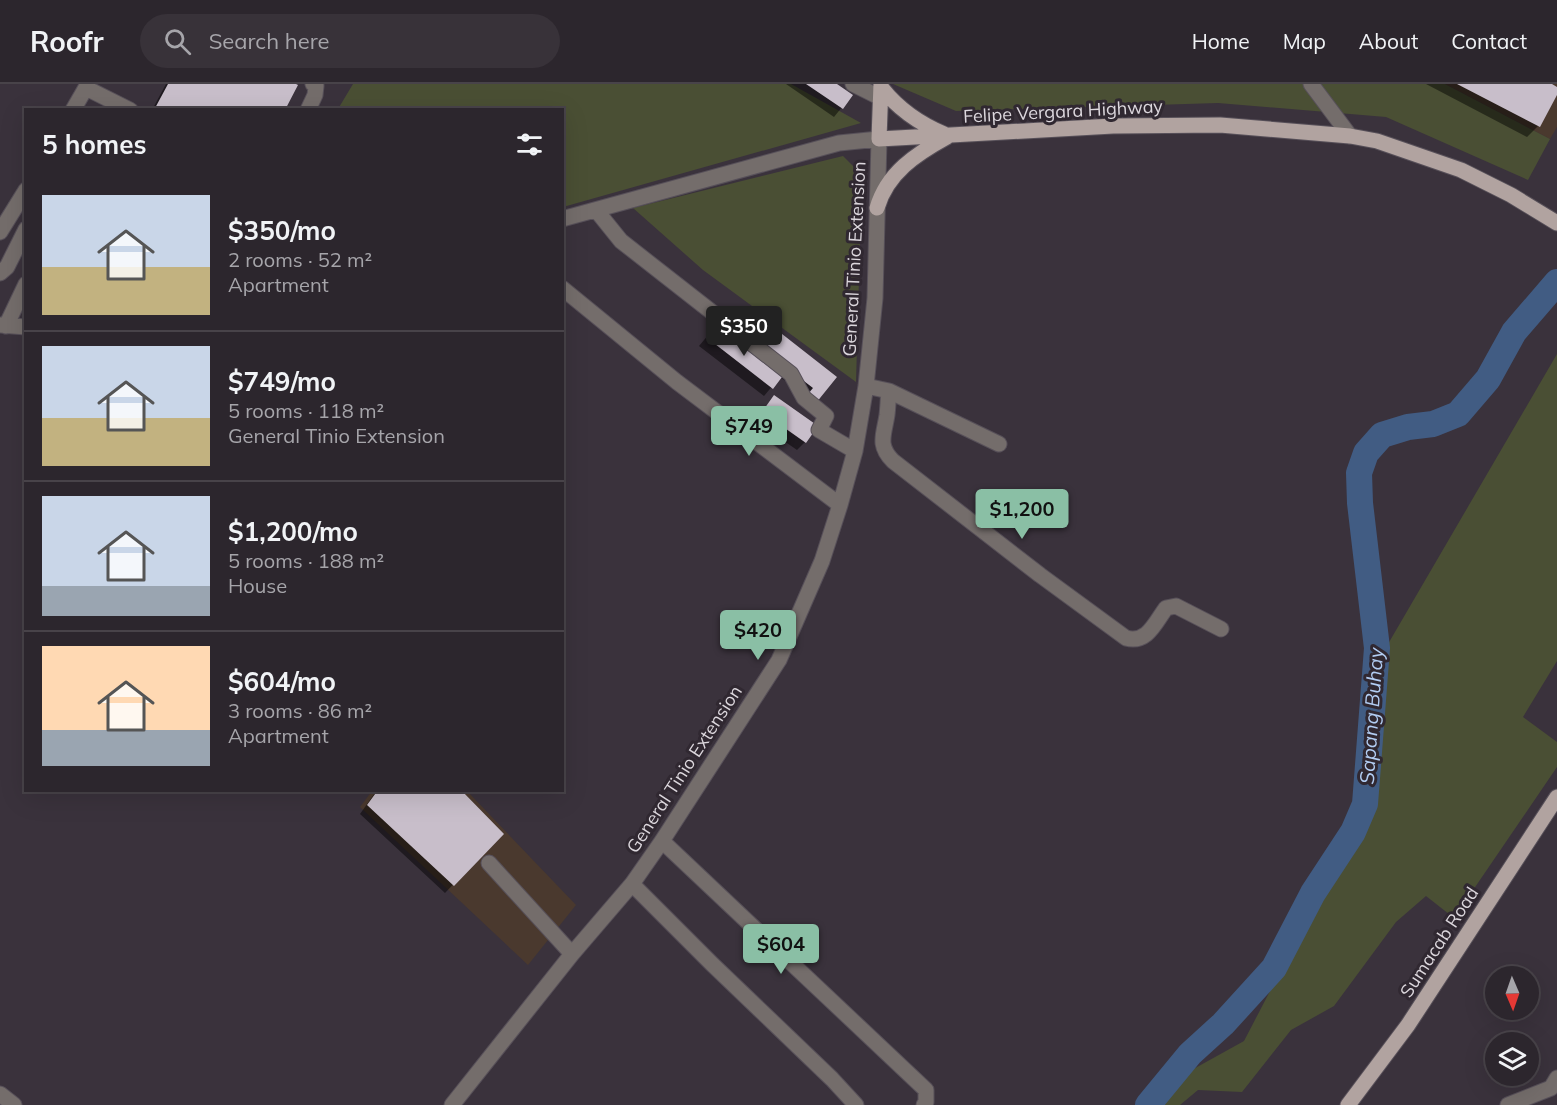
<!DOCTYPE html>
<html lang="en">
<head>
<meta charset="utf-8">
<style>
	body { margin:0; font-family:Mulish,sans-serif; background:#383239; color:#f1f3f6; height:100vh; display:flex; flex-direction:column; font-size:22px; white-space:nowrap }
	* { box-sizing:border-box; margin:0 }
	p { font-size:20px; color:#a6a5aa }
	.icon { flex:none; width:33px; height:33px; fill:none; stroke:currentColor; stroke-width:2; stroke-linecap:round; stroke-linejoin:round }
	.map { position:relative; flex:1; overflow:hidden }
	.panel { position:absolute; left:24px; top:24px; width:540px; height:684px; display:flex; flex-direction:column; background:#2c262d; border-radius:0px; box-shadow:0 6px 24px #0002,0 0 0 2px #484349 }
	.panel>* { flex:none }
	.needle { width:39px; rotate:178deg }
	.buttons { position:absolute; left:1485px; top:882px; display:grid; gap:12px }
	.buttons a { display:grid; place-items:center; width:54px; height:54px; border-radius:50%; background:#2c262d; box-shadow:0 6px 24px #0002,0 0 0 2px #484349; font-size:30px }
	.price { position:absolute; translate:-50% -51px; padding:0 14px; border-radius:6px; background:#8abfa5; color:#111; font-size:20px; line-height:39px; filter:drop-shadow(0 2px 3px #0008) }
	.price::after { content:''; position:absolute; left:50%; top:36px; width:18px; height:14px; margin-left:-9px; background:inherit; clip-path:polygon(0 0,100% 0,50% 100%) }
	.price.active { background:#222; color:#fff }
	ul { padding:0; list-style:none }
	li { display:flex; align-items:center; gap:18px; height:150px; padding:0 18px }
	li+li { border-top:2px solid #484349 }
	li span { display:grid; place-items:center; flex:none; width:168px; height:120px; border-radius:0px; color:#555 }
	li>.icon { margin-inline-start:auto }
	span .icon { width:72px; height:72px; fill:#fffc; stroke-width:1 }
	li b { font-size:26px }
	h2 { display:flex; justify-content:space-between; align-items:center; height:72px; padding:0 18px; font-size:26px }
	header { display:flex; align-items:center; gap:36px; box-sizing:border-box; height:84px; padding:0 30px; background:#2c262d; border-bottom:2px solid #484349 }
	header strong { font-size:28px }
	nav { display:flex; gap:33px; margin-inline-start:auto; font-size:21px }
	.search { width:420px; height:54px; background:#383239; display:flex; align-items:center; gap:15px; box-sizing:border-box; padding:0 21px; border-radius:33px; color:#a6a5aa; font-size:22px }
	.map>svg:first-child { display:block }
	.industrial { fill:#4a392e }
	.green { fill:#4a4f34 }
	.shadow { fill:#0007 }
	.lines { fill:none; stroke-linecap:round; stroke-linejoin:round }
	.river { stroke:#415c83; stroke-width:26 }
	.building { fill:#c8beca }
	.minor-casing { stroke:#575059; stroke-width:17 }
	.major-casing { stroke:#575059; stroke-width:17 }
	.minor { stroke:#746d6b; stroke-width:15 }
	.major { stroke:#b1a3a0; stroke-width:15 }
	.labels { text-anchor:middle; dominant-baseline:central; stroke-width:6; stroke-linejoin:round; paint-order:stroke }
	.street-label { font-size:18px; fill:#dcd7dd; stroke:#302831 }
	.water-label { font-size:20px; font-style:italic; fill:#b2cdf3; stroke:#302831 }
</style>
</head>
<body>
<header>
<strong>Roofr</strong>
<div class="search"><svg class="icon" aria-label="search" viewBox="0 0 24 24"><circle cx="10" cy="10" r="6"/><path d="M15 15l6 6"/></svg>Search here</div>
<nav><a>Home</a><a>Map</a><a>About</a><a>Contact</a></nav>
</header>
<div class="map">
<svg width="1557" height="1021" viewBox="0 0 1557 1021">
	<rect width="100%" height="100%" fill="#3a323c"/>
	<path class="industrial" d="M1445,0H1557V43L1550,55Z
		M372,707H467L576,821L528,881L360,723Z"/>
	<path class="green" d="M353,0H791L861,39L563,123L562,26L338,25Z
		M893,0H1445L1550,55L1528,96L1386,33L1218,19L956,27Z
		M843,72L862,91L856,298L703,186L633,124Z
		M1557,270V577L1523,633L1557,658V683L1454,834L1426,812L1396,838L1334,922L1291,946L1242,1008L1198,1006L1180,1021H1156L1170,998L1244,957L1282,884L1337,793L1375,716L1388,560Z"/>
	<path class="shadow" d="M166,0H293L283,26H152Z
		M786,0H834L851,12L834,33Z
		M1426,0H1549L1557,4V8L1538,42L1527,53Z
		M768,241L835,293L807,326L800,320L806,312L780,293L764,312L699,262L715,243L746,267Z
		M774,313L805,358L797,366L755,337Z
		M377,706H459L501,750L445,809L360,730Z"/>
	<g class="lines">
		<path class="river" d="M1148,1021L1190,970L1223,940L1274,884L1313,809L1353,748L1365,720L1377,564L1360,419L1359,389L1366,369L1382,351L1408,343L1433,340L1458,330L1488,295L1514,248L1557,198"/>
	</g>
	<path class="building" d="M168,0H296L298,1L285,26H154Z
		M806,0H837L853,11L843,25Z
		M1457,0H1552L1557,3V11L1540,43Z
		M768,239L837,293L816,319L807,311L813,304L753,258Z
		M715,241L782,293L773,305L706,253Z
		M774,311L818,342L806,359L762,328Z
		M378,706H461L504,750L454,802L367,721Z"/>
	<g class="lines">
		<g class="minor-casing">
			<path id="minor" d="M853,0L881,14
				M1311,0L1350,52
				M86,4L130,26
				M73,26L88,0
				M308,26L315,11L316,2L313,0
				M596,126L621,157L791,290L804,314L826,332L819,346L855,367
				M0,148L26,106
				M0,189L7,183L26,145
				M562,204L677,298L840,421
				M0,241L26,243
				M6,242L26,200
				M866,302L889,307C888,315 888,323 887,331C884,351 877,361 893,377L1040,491L1126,554C1147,560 1155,539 1166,524L1176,522L1221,545
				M889,307L999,360
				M662,757L926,1006V1018L924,1021
				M489,779L572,870
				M632,800L712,880L832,995L856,1021
				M0,1010L14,1021
				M452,1021L572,870L632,800L662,757L779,576L822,477L840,421L855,367L866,302L875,214L879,55L839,59L562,135
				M1508,1021L1551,1004L1557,994"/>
		</g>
		<g class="major-casing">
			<path id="major" d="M881,0L879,55L1113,42L1220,41L1350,52L1377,57L1461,86L1511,111L1557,139
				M881,3C898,25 918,39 944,50
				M877,124C887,89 916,70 947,53
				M1348,1021L1408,941L1557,713"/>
		</g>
		<use href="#minor" class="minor"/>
		<use href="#major" class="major"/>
	</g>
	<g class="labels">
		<g class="street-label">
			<text transform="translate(1063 27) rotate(-3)">Felipe Vergara Highway</text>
			<text transform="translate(854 175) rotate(-87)">General Tinio Extension</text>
			<text transform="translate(684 685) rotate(-57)">General Tinio Extension</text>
			<text transform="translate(1439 858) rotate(-57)">Sumacab Road</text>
		</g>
		<g class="water-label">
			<text transform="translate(1371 632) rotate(-86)">Sapang Buhay</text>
		</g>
	</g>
</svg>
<div class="buttons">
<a><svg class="needle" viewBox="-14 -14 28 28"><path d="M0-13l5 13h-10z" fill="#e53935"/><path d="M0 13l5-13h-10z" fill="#a6a5aa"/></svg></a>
<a><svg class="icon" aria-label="layers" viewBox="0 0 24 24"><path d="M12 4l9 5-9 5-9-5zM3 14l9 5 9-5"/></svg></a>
</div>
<b class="price active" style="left:744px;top:273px">$350</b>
<b class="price" style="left:749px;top:373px">$749</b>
<b class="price" style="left:1022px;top:456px">$1,200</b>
<b class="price" style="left:758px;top:577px">$420</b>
<b class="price" style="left:781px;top:891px">$604</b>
<section class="panel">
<h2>5 homes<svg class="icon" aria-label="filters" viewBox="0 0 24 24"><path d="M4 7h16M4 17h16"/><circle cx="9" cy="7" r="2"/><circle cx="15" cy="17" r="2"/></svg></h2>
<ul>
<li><span style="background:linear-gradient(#c9d6e8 60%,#c2b280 0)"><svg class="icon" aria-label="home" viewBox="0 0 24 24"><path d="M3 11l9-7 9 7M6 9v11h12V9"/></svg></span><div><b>$350/mo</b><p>2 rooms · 52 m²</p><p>Apartment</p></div></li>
<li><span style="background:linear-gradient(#c9d6e8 60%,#c2b280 0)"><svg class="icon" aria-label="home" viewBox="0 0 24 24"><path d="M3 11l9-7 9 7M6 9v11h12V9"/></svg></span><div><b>$749/mo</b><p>5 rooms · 118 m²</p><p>General Tinio Extension</p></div></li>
<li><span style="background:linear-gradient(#c9d6e8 75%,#9aa5b1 0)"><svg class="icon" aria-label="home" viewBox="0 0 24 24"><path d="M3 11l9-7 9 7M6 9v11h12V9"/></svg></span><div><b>$1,200/mo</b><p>5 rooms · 188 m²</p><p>House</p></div></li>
<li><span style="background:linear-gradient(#ffd9b3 70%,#9aa5b1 0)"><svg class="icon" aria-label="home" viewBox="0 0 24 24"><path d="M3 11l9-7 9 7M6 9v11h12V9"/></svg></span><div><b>$604/mo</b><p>3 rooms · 86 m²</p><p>Apartment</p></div></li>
</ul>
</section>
</div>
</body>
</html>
